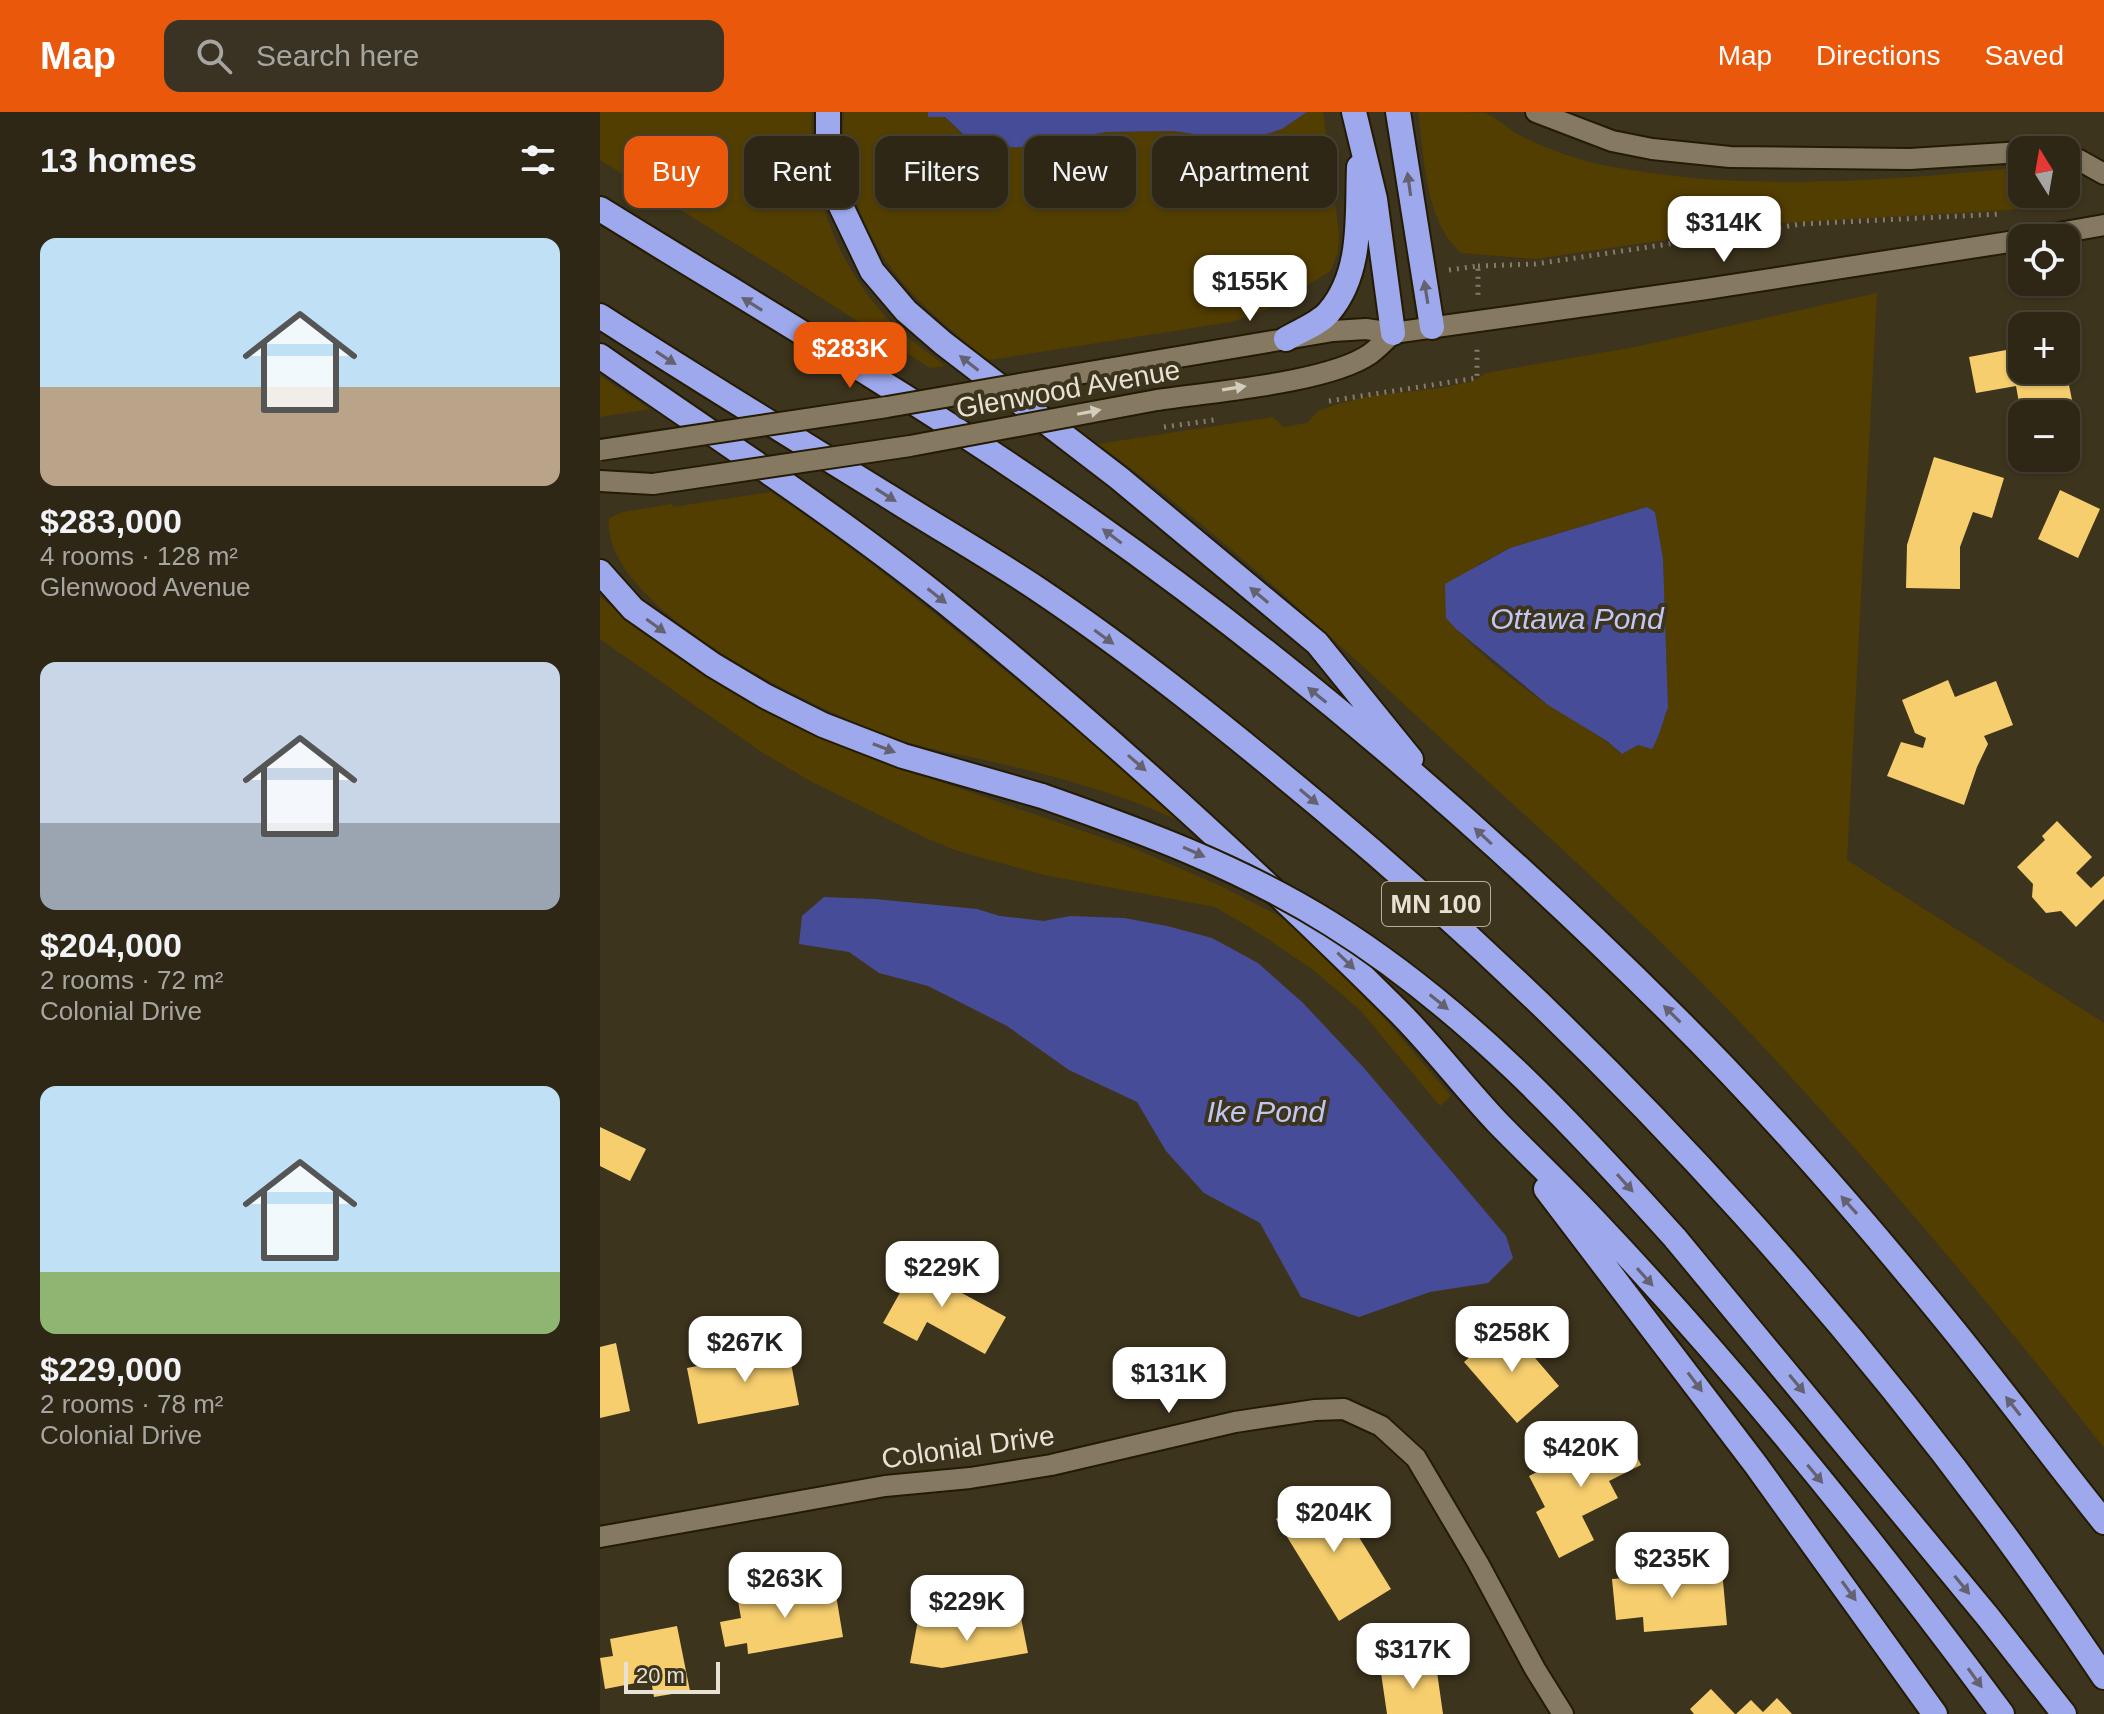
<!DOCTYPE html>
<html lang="en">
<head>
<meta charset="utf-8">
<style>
	body { margin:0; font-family:Arial,sans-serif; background:#3a3323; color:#f1f3f6; height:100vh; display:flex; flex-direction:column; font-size:30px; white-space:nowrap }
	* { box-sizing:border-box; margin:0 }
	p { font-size:26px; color:#a7a5a1 }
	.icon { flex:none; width:44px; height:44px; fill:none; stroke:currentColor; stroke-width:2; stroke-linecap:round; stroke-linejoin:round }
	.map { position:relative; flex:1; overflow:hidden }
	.drawer { display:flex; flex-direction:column; background:#2e2716; width:600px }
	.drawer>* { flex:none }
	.banner { position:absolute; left:24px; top:24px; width:760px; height:72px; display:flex; gap:16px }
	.needle { width:52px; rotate:349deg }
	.fabs { position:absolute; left:1408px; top:24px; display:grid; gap:16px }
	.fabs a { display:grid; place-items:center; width:72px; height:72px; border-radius:16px; background:#2e2716; box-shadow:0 2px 6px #0004,0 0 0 2px #494435; font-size:40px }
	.scale { position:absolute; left:24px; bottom:20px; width:96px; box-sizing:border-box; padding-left:8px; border:4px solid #e8e2d4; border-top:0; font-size:22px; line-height:28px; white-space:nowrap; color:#e8e2d4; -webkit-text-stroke:6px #3d341d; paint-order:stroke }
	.price { position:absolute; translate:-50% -68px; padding:0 18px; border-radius:16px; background:#fff; color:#222; font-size:26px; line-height:52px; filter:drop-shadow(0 2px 4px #0008) }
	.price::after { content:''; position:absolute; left:50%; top:48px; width:24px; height:18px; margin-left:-12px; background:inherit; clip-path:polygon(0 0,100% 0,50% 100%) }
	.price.selected { background:#ea580c; color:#fff }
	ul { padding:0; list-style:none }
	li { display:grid; align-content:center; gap:16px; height:424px; padding:0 40px }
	li span { display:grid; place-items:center; height:248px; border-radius:16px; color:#555 }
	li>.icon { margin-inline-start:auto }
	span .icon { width:144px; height:144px; fill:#fffc; stroke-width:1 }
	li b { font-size:34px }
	h2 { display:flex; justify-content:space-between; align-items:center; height:96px; padding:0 40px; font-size:34px }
	.chip { padding:0 28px; border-radius:16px; background:#2e2716; box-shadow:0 2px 6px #0004,0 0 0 2px #494435; font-size:28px; line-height:72px }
	.chip.selected { background:#ea580c; color:#fff }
	header { display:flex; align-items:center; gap:48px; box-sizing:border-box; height:112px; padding:0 40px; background:#ea580c; color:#fff }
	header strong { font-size:38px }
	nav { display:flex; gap:44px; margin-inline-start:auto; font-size:28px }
	.search { width:560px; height:72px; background:#3a3323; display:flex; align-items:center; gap:20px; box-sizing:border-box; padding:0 28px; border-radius:16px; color:#a7a5a1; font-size:30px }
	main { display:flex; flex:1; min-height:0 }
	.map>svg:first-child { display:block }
	.green { fill:#533e02; fill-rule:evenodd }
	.water { fill:#474c99 }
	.building { fill:#f6ce6e }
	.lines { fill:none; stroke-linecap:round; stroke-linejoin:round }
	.minor-casing { stroke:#241b05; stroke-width:24 }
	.highway-casing { stroke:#241b05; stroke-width:28 }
	.path { stroke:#847c69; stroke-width:5; stroke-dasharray:2 6; stroke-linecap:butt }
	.minor { stroke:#857a61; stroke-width:20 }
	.highway { stroke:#9ea8ec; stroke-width:24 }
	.minor-bridge-casing { stroke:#241b05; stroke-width:24; stroke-linecap:butt }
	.highway-bridge-casing { stroke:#241b05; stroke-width:28; stroke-linecap:butt }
	.path-bridge { stroke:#847c69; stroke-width:5; stroke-dasharray:2 6; stroke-linecap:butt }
	.minor-bridge { stroke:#857a61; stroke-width:20 }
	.highway-bridge { stroke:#9ea8ec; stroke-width:24 }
	.oneway { fill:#646270 }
	.oneway2 { fill:#d4cdbd }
	.labels { text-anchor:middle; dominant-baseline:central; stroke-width:8; stroke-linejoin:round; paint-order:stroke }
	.shield { fill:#3d341d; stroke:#b5ae9d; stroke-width:2 }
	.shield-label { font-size:26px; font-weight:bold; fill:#e8e2d4 }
	.street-label { font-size:28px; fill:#e8e2d4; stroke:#3d341d }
	.water-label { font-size:30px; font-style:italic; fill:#c0c7f3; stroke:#3d341d }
</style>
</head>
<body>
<header>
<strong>Map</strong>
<div class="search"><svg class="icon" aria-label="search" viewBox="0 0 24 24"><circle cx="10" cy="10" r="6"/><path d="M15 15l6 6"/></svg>Search here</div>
<nav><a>Map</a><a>Directions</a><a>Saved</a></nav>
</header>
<main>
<section class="drawer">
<h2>13 homes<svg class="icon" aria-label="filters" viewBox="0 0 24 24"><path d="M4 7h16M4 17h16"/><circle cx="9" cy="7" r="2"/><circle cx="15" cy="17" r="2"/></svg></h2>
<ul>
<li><span style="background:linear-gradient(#bfe0f5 60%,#b9a48a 0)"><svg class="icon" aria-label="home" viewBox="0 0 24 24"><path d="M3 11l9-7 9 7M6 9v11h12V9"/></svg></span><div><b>$283,000</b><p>4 rooms · 128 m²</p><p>Glenwood Avenue</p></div></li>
<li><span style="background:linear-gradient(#c9d6e8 65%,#9aa5b1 0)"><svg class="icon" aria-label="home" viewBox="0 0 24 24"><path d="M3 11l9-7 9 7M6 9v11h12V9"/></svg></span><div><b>$204,000</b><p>2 rooms · 72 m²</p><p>Colonial Drive</p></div></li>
<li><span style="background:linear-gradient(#bfe0f5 75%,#8fb573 0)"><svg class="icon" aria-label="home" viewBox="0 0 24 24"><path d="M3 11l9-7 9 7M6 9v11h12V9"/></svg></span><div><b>$229,000</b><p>2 rooms · 78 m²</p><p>Colonial Drive</p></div></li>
</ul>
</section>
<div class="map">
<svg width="1504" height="1602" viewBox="0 0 1504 1602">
	<rect width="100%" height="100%" fill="#3d341d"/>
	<path class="green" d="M0,0H212C207,74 237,152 287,206C304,224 325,238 345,254L330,256L181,160L0,48Z
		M244,0H328L329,5H344L378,36L424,35L505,20L573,19L645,29L682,17L707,0H723L739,122L738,139L731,159L668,197L631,210L389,248C326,199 277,158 253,79C245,53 241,27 244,0Z
		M818,0C834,0 871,0 885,1C898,6 909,18 921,24C951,39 981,49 1013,55C1144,80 1290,69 1422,55V82H1466V61C1473,67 1475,78 1472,87L1409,98L1182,111L935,147L861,141C824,107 825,48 818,0Z
		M1277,181L1247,748L1504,911V1336C1393,1195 1278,1058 1156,927C1055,819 944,721 835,621C726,520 618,419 498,332L673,305L683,315L707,311L718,299L731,294L770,284L841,276L874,269L886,261L1035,235ZM1047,395L1055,400L1063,447L1068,596C1062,610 1060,624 1052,636L1038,633L1021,642C1000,622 974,610 950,594C917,573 872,536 846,506L879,452L910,436Z
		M0,264L50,297L0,305Z
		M171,380C246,430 315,485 384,542C452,597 519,652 584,711C528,684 459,665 398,651C366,643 334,639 303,629C233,606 0,500 9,406L23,400L72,392L73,395Z
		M0,485L46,522L92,555L173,600L306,658L538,738L623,775L692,811L785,907L851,984L840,994L760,898L712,857L651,816L615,795L444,763L361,740L328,727L210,669L160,639L0,527Z"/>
	<path class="water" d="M328,0H707L682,17L645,29L573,19L506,20L424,35L378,36L345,5H328Z
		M1047,395L1055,400L1063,447L1068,596C1062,610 1060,624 1052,637L1038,633L1022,642L1007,629L948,593L856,517L846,506L845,472L910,436Z
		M224,785L275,787L377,797L400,804L444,809L470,804L524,806L567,814L612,826L658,851L703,891L764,956L906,1124L913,1146L888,1171L830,1180L759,1205L701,1185L660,1111L604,1081L566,1039L537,990L469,958L407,914L328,874L279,861L249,840L199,832L202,804Z"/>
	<path class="building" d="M1422,235V258H1466L1481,333L1466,336V302H1421L1416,274L1376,281L1369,245Z
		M1334,345L1404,366L1392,406L1373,400L1360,435V477L1306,476L1307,433Z
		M1460,378L1500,397L1478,446L1438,427Z
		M1348,568L1355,585L1396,569L1413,613L1384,624L1388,632L1377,655L1364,693L1287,664L1301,630L1323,636L1326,626L1315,621L1302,588Z
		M1457,709L1492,745L1476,761L1491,776L1504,764V787L1476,815L1461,799L1446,801L1432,785L1433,772L1417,755L1445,728L1442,724Z
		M0,1015L46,1037L30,1069L0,1054Z
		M320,1145L365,1170L360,1180L406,1205L385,1242L327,1210L317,1229L283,1211Z
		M907,1213L959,1274L917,1311L864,1250Z
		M186,1225L199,1293L98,1312L87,1256L160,1242L158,1231Z
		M16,1231L30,1299L0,1306V1235Z
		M1023,1316L1041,1353L1009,1369L1018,1386L982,1404L994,1428L959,1446L936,1400L945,1395L929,1364Z
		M728,1375L791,1477L739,1509L676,1407Z
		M1122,1458L1127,1513L1044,1520L1043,1505L1016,1508L1012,1467Z
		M234,1471L243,1525L148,1542L147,1531L125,1535L120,1510L141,1506L138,1489Z
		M421,1506L428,1541L342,1556L310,1551L318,1508L366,1516Z
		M77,1514L90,1579L54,1585L51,1568L5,1577L0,1546L13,1544L10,1527Z
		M836,1553L843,1602H787L781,1561Z
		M1111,1577L1135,1602H1094L1090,1597Z
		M1177,1586L1192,1602H1136L1151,1588L1163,1600Z"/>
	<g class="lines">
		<g class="minor-casing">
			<path id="minor" d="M936,0L1012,29L1052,37L1130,45L1310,47L1422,40
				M1466,44L1479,48L1504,62
				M1431,126L1504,113
				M507,257L733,219L766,217L793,221L1106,177L1422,128
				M557,288C610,280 728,271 770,242C778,236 786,228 793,221
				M0,369L53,372
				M0,1425L285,1374L370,1366L451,1353L635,1310L715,1298L744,1297L781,1314L816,1346L878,1451L935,1557L963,1602"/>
		</g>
		<g class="highway-casing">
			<path id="highway" d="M228,0V35L238,88L272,159L306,199L343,231L519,366L717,531L811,647
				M754,0L775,87L793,221
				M798,0L832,215
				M0,97C163,198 330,295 487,406C696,553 891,722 1072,902C1170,999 1261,1104 1348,1211C1401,1276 1451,1344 1504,1410
				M0,204C95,265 191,324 288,384C337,415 388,444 436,476C536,543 630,619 722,696C1022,947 1287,1240 1504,1565
				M686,227C699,219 719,212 729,200C763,160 757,104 759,55
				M0,244C116,325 235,402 345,490C504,618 654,756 799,900C833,934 863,974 897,1010C929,1043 963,1075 994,1108C1141,1263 1275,1430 1402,1602
				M0,460L33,497L113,553L165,584L223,613L303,644L442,684
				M946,1077L1156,1353L1335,1602
				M1075,1126L1388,1505L1464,1602"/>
		</g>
		<path class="path" d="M878,154L935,152L1202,112L1401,102
			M849,158L878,154V183
			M729,289L877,266V233"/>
		<use href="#minor" class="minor"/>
		<use href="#highway" class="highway"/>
		<g class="minor-bridge-casing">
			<path id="minor-bridge" d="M0,338L287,295L507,257
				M53,372L310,334L557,288"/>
		</g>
		<g class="highway-bridge-casing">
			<path id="highway-bridge" d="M442,684C542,719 640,755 731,812C864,895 971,1010 1075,1126"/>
		</g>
		<path class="path-bridge" d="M564,315L614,308"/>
		<use href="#minor-bridge" class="minor-bridge"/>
		<use href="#highway-bridge" class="highway-bridge"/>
	</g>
	<defs><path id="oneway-solid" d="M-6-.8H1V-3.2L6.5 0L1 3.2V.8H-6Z" transform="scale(2)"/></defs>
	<g class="oneway">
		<use href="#oneway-solid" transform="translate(809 72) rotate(-98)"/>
		<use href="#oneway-solid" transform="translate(826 180) rotate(-99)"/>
		<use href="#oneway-solid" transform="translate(152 192) rotate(-148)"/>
		<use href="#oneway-solid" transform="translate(66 246) rotate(33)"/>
		<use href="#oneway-solid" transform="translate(369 251) rotate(-142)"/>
		<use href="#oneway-solid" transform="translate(286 383) rotate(32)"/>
		<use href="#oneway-solid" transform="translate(512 424) rotate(-143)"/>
		<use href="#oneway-solid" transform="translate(659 483) rotate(-140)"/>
		<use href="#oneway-solid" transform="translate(337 484) rotate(38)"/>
		<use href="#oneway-solid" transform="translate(56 514) rotate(36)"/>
		<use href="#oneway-solid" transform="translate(504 525) rotate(36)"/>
		<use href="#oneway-solid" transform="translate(717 583) rotate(-141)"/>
		<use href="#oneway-solid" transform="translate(284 636) rotate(21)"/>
		<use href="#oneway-solid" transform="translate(537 651) rotate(41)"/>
		<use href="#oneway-solid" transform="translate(709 685) rotate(40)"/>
		<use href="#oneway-solid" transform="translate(883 724) rotate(-137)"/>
		<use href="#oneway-solid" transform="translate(594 740) rotate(24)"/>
		<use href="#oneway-solid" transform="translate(746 849) rotate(44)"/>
		<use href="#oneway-solid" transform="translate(839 890) rotate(39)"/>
		<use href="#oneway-solid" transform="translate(1072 902) rotate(-135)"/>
		<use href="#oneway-solid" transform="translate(1025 1071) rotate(48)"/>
		<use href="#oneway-solid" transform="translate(1249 1093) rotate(-132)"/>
		<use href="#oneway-solid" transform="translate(1045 1165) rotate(48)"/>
		<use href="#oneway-solid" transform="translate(1095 1270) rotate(53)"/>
		<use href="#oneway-solid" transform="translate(1197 1272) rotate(50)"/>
		<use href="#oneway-solid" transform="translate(1413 1294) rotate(-128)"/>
		<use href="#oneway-solid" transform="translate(1215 1362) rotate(50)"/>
		<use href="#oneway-solid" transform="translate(1362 1473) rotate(51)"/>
		<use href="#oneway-solid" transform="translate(1249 1479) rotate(54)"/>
		<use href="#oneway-solid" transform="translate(1375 1566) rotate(54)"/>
	</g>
	<g class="oneway2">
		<use href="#oneway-solid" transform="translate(634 276) rotate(-9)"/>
		<use href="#oneway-solid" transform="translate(489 300) rotate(-11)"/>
	</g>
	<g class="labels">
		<rect class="shield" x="782" y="770" width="108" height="44" rx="6"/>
		<g class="shield-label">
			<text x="836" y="792">MN 100</text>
		</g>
		<g class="street-label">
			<text transform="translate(468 277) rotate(-10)">Glenwood Avenue</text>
			<text transform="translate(368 1335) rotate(-8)">Colonial Drive</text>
		</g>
		<g class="water-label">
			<text x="977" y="506">Ottawa Pond</text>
			<text x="666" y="999">Ike Pond</text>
		</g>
	</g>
</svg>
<div class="fabs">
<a><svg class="needle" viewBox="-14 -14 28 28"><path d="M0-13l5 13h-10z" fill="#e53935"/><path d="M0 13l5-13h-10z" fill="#a7a5a1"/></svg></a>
<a><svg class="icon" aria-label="locate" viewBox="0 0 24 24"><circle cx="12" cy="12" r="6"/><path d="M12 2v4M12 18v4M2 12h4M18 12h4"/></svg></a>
<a>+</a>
<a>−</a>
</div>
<div class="scale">20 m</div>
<b class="price" style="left:1124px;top:152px">$314K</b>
<b class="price" style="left:650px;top:211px">$155K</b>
<b class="price selected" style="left:250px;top:278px">$283K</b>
<b class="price" style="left:342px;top:1197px">$229K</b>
<b class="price" style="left:912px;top:1262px">$258K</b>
<b class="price" style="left:145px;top:1272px">$267K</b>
<b class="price" style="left:569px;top:1303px">$131K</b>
<b class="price" style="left:981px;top:1377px">$420K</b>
<b class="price" style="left:734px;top:1442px">$204K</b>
<b class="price" style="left:1072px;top:1488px">$235K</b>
<b class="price" style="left:185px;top:1508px">$263K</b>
<b class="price" style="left:367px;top:1531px">$229K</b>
<b class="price" style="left:813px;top:1579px">$317K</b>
<div class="banner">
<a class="chip selected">Buy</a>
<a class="chip">Rent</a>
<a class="chip">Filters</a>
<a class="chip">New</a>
<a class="chip">Apartment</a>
</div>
</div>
</main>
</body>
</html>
